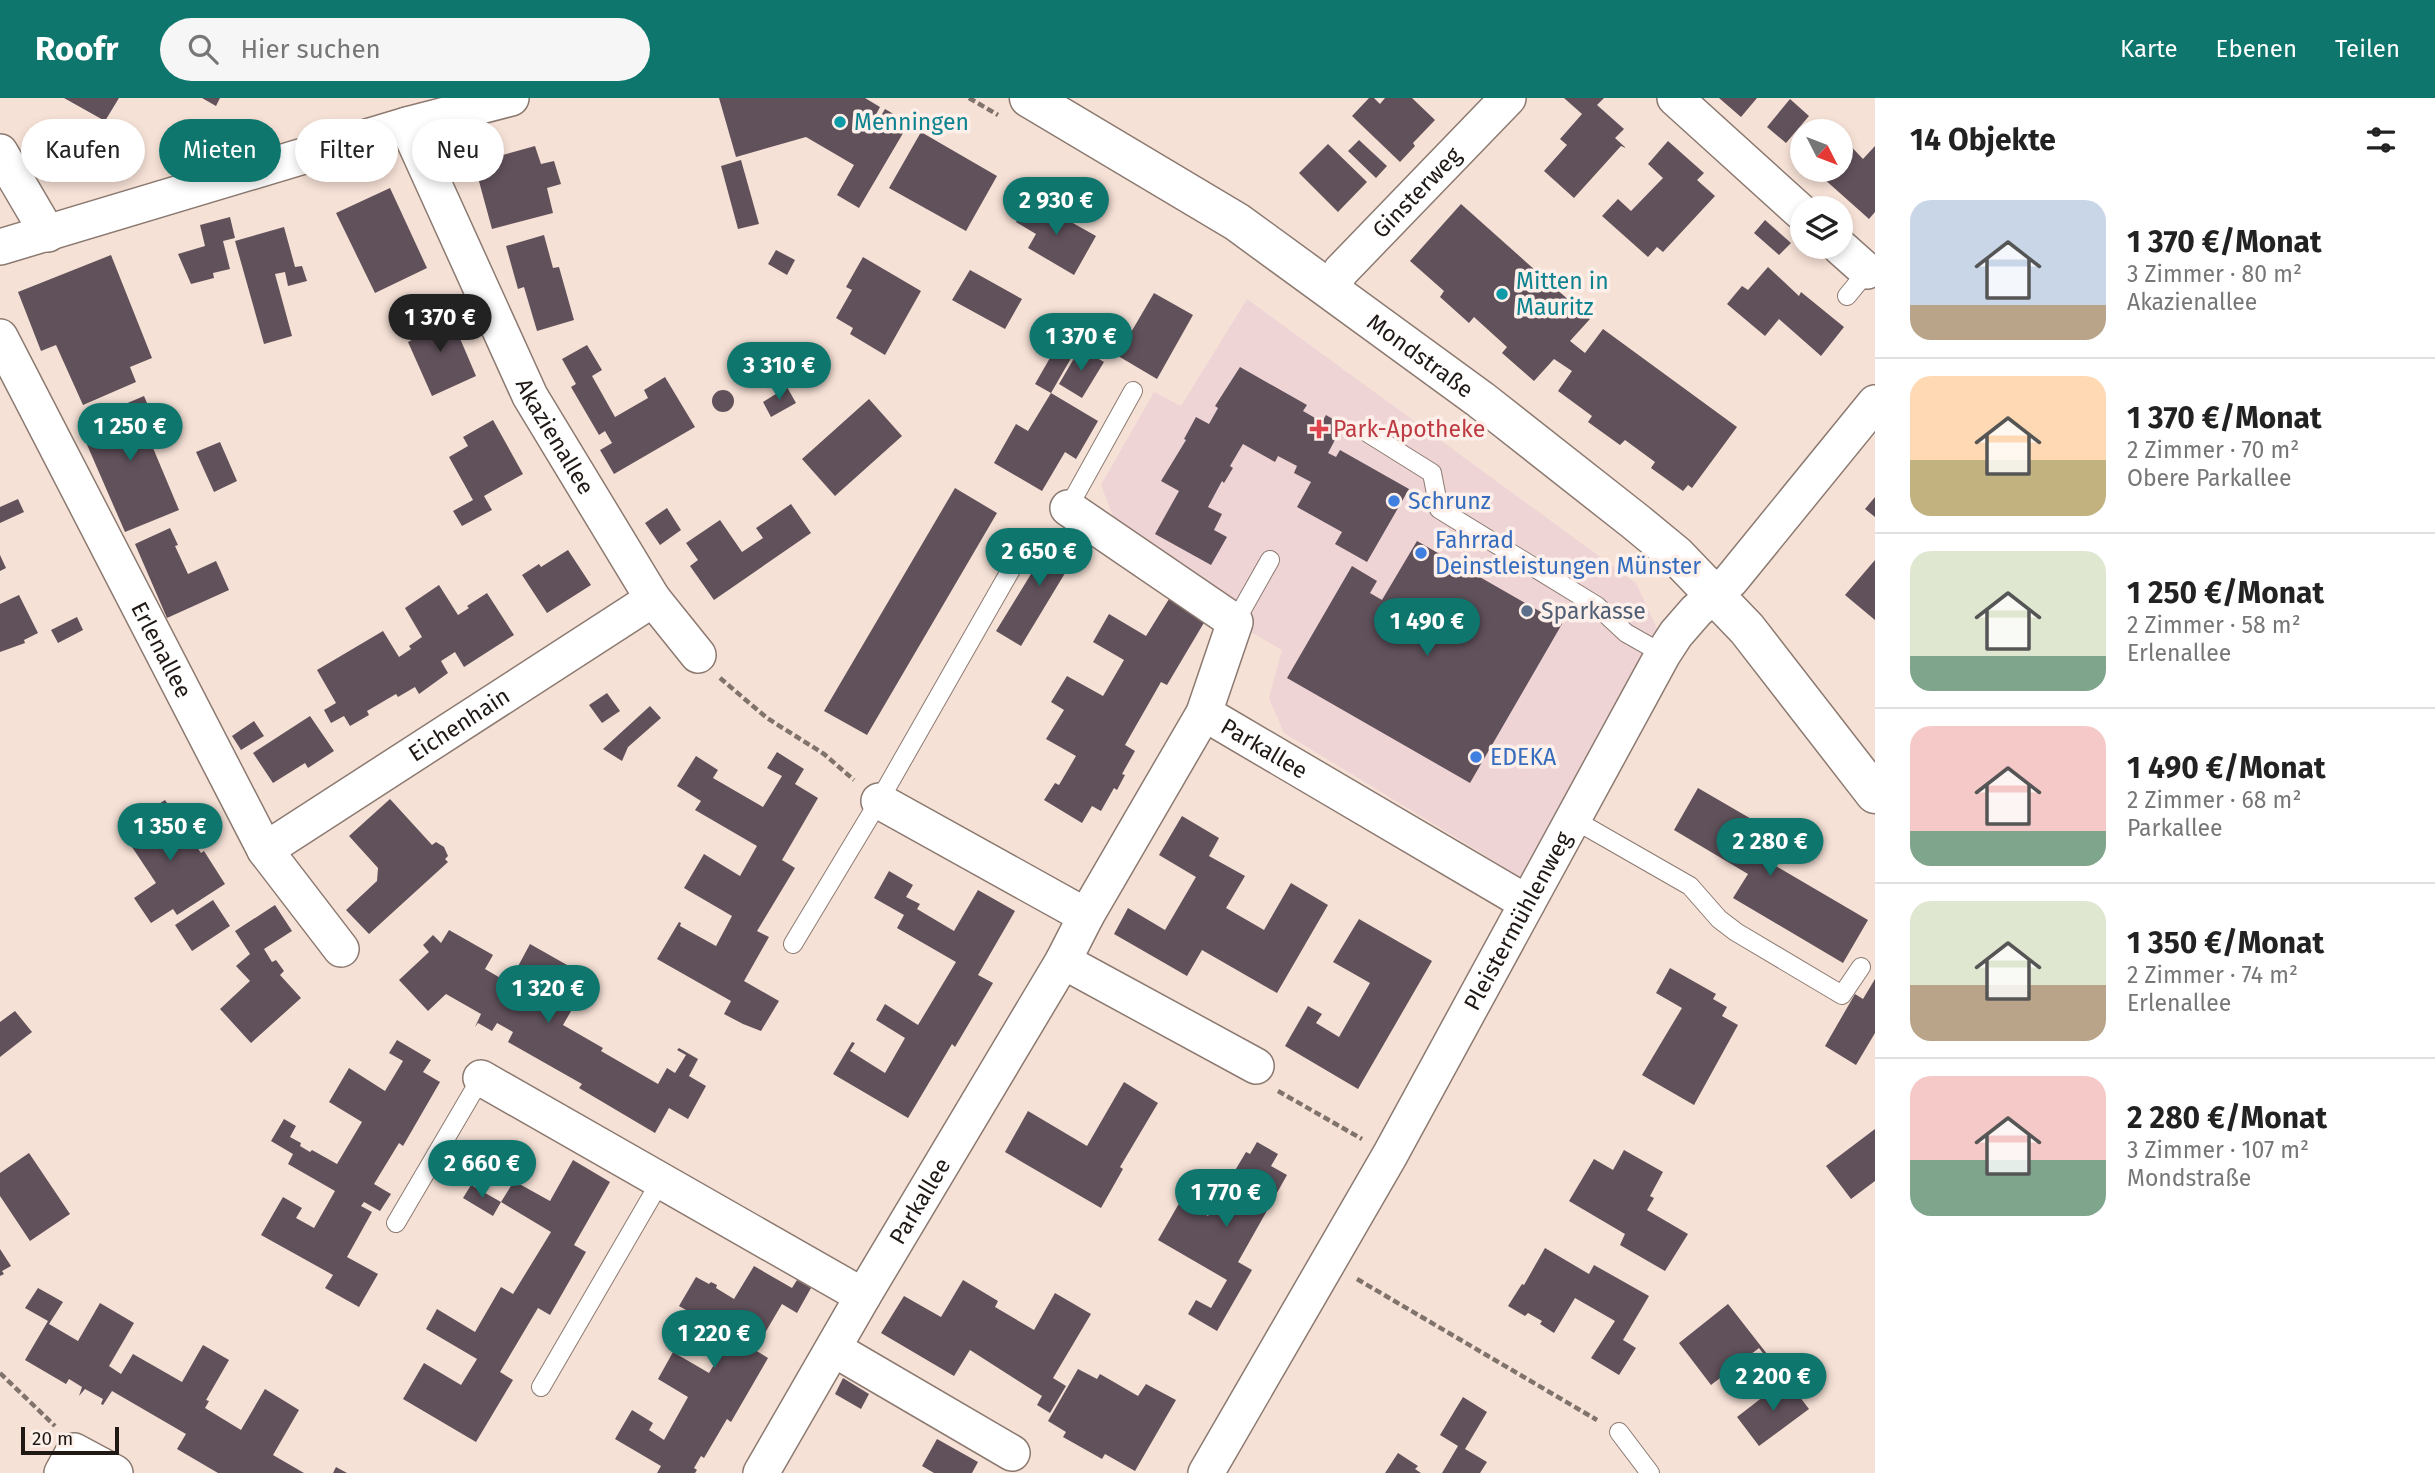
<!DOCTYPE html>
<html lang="de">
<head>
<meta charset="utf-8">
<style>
	body { margin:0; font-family:"Fira Sans",sans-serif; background:#f6f6f6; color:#222; height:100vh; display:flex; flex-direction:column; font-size:26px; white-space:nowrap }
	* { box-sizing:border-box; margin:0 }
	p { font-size:23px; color:#767676 }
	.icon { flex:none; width:38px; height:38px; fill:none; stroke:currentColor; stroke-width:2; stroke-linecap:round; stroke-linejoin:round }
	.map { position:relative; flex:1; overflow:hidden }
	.sheet { display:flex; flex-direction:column; background:#fff; width:560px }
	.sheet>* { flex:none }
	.hud { position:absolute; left:21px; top:21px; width:665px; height:63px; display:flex; gap:14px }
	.needle { width:46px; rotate:132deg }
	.controls { position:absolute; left:1790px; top:21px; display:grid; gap:14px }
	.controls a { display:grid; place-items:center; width:63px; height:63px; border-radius:50%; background:#fff; box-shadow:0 4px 10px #0003; font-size:35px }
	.scale { position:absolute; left:21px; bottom:18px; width:98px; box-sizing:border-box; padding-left:7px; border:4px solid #1f1814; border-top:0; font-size:19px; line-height:24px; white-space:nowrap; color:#1f1814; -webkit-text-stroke:5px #fdf0ea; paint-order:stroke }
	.price { position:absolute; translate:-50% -60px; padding:0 16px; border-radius:24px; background:#0f766e; color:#fff; font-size:23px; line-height:46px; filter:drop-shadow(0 2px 4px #0008) }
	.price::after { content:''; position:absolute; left:50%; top:42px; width:21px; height:16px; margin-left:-10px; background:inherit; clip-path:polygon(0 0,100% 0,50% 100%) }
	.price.active { background:#222; color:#fff }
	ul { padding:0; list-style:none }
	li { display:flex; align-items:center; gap:21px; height:175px; padding:0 35px }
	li+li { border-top:2px solid #e0e0e0 }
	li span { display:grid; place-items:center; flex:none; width:196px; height:140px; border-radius:21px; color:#555 }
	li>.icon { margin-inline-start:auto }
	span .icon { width:84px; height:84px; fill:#fffc; stroke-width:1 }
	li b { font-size:30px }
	h2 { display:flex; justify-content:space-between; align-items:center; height:84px; padding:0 35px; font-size:30px }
	.tag { padding:0 24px; border-radius:32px; background:#fff; box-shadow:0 4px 10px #0003; font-size:24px; line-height:63px }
	.tag.active { background:#0f766e; color:#fff }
	header { display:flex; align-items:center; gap:42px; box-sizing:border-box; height:98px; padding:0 35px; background:#0f766e; color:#fff }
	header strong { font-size:33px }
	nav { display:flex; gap:38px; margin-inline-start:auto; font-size:24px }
	.search { width:490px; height:63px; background:#f6f6f6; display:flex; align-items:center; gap:18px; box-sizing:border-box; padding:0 24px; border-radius:38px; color:#767676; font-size:26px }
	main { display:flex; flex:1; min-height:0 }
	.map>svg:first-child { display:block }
	.commercial { fill:#efd4d6 }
	.building { fill:#61515b }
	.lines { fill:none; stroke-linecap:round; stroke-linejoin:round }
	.lane-casing { stroke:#8c7a71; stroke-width:20 }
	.street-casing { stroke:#8c7a71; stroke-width:38 }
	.secondary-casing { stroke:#8c7a71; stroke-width:41 }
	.path { stroke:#80736c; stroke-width:4.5; stroke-dasharray:7 3.5; stroke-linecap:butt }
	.lane { stroke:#fff; stroke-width:18 }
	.street { stroke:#fff; stroke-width:35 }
	.secondary { stroke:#fff; stroke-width:38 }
	.culture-dot { fill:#0f9aa8; stroke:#fdf0ea; stroke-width:2.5 }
	.health-dot { fill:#e0444e; stroke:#fdf0ea; stroke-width:2.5 }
	.shop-dot { fill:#3f7fe0; stroke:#fdf0ea; stroke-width:2.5 }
	.service-dot { fill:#5c6f8a; stroke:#fdf0ea; stroke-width:2.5 }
	.labels { text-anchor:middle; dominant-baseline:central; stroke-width:7; stroke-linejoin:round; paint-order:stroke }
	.culture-label { font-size:23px; fill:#0d838f; stroke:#fdf0ea; text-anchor:start }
	.street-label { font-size:23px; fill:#1f1814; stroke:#fdf0ea }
	.health-label { font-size:23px; fill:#be3a42; stroke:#fdf0ea; text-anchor:start }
	.shop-label { font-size:23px; fill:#366cbe; stroke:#fdf0ea; text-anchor:start }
	.service-label { font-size:23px; fill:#4e5e75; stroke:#fdf0ea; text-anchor:start }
</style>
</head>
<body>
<header>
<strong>Roofr</strong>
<div class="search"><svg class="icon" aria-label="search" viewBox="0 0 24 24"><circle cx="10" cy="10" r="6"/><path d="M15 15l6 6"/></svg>Hier suchen</div>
<nav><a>Karte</a><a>Ebenen</a><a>Teilen</a></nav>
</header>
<main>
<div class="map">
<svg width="1875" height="1375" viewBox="0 0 1875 1375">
	<rect width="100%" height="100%" fill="#f6e1d6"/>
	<path class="commercial" d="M1247,201L1636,485L1661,539L1529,784L1284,635L1269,600L1282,552L1242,529L1119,434L1101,387L1154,294L1181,308Z"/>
	<path class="building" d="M64,0H119L105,23Z
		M202,0H220L216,8Z
		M719,0H865L880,9L867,33L871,35L885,11L909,25L859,110L837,97L854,67L806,39L736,59Z
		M1369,0H1374L1380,6L1385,0H1412L1435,22L1413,45L1415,48L1400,64L1352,18Z
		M1564,0H1604L1597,7L1624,31L1615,40L1626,50L1621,48L1574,100L1544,73L1567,47L1560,41L1582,16Z
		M1719,0H1757L1741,19Z
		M1790,1L1809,18L1786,45L1767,29Z
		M921,34L997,78L966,133L889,90Z
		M1841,38L1863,61L1875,48V114L1869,121L1814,72H1841Z
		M1359,42L1387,68L1376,80L1348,53Z
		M1668,43L1704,75L1697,82L1715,98L1663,154L1657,149L1648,159L1602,118L1618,101L1631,113L1663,80L1648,66Z
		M1328,46L1367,84L1338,114L1299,75Z
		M535,48L541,66L554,63L561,86L547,90L553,115L492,131L474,65Z
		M741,62L759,126L738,131L721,68Z
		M390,90L427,170L375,195L336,115Z
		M1030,101L1096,138L1074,177L1028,150L1036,136L1016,124Z
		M1461,106L1590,221L1570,243L1585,255L1603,231L1737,329L1692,390L1688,387L1683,393L1651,370L1655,364L1625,342L1620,347L1588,324L1592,318L1558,293L1572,273L1554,261L1534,283L1502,255L1507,249L1474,219L1469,225L1440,199L1444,193L1410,163Z
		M230,119L235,140L223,143L230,171L213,175L214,180L191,186L178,156L205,148L200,127Z
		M1765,122L1791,145L1779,157L1754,135Z
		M284,129L295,169L302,168L307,183L288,188L285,174L275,176L292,238L264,246L235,143Z
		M544,137L553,170L559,169L574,222L537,233L524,189L518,191L506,148Z
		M776,152L795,162L787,177L768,166Z
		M111,157L152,260L130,269L136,284L83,307L56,247L41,253L18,194Z
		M863,159L921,193L885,257L850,236L853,230L836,220L852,192L846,189Z
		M1768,169L1799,198L1801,194L1844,229L1821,258L1779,221L1765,238L1727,206L1742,188L1748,192Z
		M970,172L1022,201L1005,231L952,202Z
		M1154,195L1193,217L1157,281L1108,252L1120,230L1130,236Z
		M440,212L447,227L453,224L476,278L432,298L408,244L419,238L413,224Z
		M1062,239L1078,248L1051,295L1035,286Z
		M587,247L602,272L592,278L615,319L648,300L644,292L665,279L695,329L614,376L600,352L612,345L605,333L599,337L571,289L576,286L562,261Z
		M1080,250L1104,264L1082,300L1059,286Z
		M1240,269L1307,307L1303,313L1322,324L1326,317L1343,327L1328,355L1336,359L1340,352L1409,391L1367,464L1335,446L1342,434L1297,409L1311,384L1294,375L1297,368L1278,358L1275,364L1243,346L1230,368L1233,370L1224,385L1222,383L1208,409L1222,416L1214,432L1227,439L1211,467L1155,436L1179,393L1161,383L1186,342L1184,341L1196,319L1209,326L1218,310L1215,308Z
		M787,289L796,305L771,319L763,304Z
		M712 303a11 11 0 1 1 22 0a11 11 0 1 1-22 0Z
		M1051,295L1098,323L1076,361L1065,354L1042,393L994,365L1016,326L1028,333Z
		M144,298L159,333L148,338L179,412L125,434L78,326Z
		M869,301L902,338L835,398L802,361Z
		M493,322L523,376L484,398L492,412L462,428L453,413L473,402L449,359L468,348L463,339Z
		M220,344L237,383L214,394L196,354Z
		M955,390L997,415L867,637L824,613Z
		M1875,399V419L1865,411Z
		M18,401L24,414L0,425V409Z
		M791,406L811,435L714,502L690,468L698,462L686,445L720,422L742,454L763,440L756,430Z
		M667,410L681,432L660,447L645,425Z
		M170,430L178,447L175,448L188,476L216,463L229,492L167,520L135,446Z
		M1058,432L1082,447L1021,548L996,533Z
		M1417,443L1562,526L1470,685L1287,580L1352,468L1377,483L1370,495L1382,502Z
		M568,452L591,487L547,515L522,477L539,466L541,469Z
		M0,457L6,470L0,473Z
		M1875,462V522L1845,497Z
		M439,487L458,517L469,510L467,508L487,495L514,537L464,569L455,554L441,563L448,575L419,596L415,589L398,599L396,596L367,613L369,617L350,628L344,618L331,625L324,612L336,605L317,572L383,533L399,559L411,551L409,548L422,539L405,510Z
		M19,497L38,535L24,542L25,545L0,554V506Z
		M1169,501L1205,523L1167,587L1161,584L1125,647L1135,653L1122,676L1125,677L1117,692L1114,690L1101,713L1092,708L1082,725L1044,702L1055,685L1059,687L1076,658L1046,641L1064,612L1051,604L1067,578L1103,598L1124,562L1093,544L1109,516L1146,538Z
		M77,519L83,532L58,545L51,532Z
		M607,595L620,613L602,625L589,607Z
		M650,608L661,620L628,649L622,663L603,651Z
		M310,618L334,653L308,670L305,665L273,685L253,655Z
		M254,623L264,638L241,652L232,638Z
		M777,654L804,671L795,686L818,700L782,762L795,770L757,833L769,839L744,883L779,903L761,933L743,926L724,916L731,903L657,861L679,824L681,825L680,828L716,848L732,818L684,790L704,756L740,778L757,748L695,712L701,703L677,688L696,658L718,672L713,680L763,709L782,678L767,670Z
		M1698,690L1772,733L1757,757L1868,822L1843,865L1733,800L1748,776L1674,732Z
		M390,701L432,747L436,744L444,749L448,758L445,761L448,764L369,836L346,812L377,783L378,770L349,738Z
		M165,702L201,755L204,753L225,786L177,817L173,811L151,825L134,800L156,785L120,731Z
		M1182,718L1219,740L1209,758L1245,778L1226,810L1264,832L1291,785L1328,807L1277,895L1202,852L1187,878L1114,836L1128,810L1165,832L1196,779L1159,757Z
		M889,773L913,787L906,799L920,806L917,811L954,833L978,792L1015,813L978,877L993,885L955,949L952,946L908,1020L833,976L852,944L855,945L850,953L885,975L905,940L876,922L885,906L918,927L956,864L897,830L904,817L874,800Z
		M213,802L230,828L192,853L175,827Z
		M275,807L292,833L264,851L272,864L276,862L284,873L280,877L301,900L251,945L220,911L250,883L236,868L250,856L235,833Z
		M1359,821L1432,863L1358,991L1285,948L1308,908L1322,916L1316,925L1339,939L1370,885L1333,864Z
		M449,832L493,857L485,871L509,885L530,846L590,880L563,927L603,950L601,953L658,986L667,970L675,975L686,957L677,952L679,950L698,961L689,978L706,988L688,1021L669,1010L655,1035L579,990L582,986L508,944L513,934L497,925L492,933L478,925L475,929L481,916L446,896L428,913L399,882L429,854L423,847L433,837L441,845Z
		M1670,870L1716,896L1713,901L1727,909L1722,918L1738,927L1694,1007L1642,977L1682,910L1656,895Z
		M1875,881V935L1856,967L1825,948L1855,896L1863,901Z
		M15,913L32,934L0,959V924Z
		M397,942L431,962L423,974L440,984L403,1048L399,1045L374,1086L391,1096L380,1113L364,1104L361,1108L372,1114L347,1159L378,1176L359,1209L325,1190L333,1177L261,1137L283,1099L302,1110L296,1120L314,1130L335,1093L288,1066L293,1056L271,1043L284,1021L296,1028L290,1039L301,1045L300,1048L310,1054L312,1052L337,1066L362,1024L329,1004L349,970L385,993L403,963L389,955Z
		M1124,984L1158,1005L1120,1069L1123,1071L1101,1110L1005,1054L1028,1013L1087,1048Z
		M1875,1031V1083L1851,1101L1826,1068Z
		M1257,1044L1278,1056L1271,1068L1287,1077L1238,1164L1252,1172L1217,1233L1188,1216L1196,1202L1211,1210L1227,1182L1158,1142L1181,1102L1208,1118L1246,1054L1250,1056Z
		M1624,1052L1663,1074L1650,1098L1654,1100L1647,1112L1688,1136L1665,1173L1620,1147L1625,1136L1569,1103L1594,1061L1613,1072Z
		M29,1055L70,1116L30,1143L0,1098V1075Z
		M573,1062L610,1084L574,1147L586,1154L550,1217L538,1210L500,1274L513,1282L476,1344L403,1301L424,1265L461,1287L477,1261L426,1231L437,1211L475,1234L501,1189L513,1196L551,1134L501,1104L514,1083L550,1103Z
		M471,1087L501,1104L493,1118L463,1100Z
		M1545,1150L1589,1176L1594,1167L1649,1198L1623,1242L1636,1250L1619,1277L1591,1260L1615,1223L1575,1200L1554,1235L1540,1226L1542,1223L1528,1215L1525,1218L1508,1208L1522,1186L1524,1187Z
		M0,1151L11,1168L2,1173L4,1176L0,1178Z
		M754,1168L792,1190L797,1182L811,1190L797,1215L782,1206L755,1252L768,1260L731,1324L727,1321L704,1360L701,1358L694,1370L697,1372L695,1375H657L661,1368L615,1341L632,1312L653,1325L649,1332L664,1342L688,1299L658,1281L673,1254L709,1275L731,1238L679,1208L696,1179L709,1186L711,1184L717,1187L716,1190L734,1201Z
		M963,1182L998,1203L995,1209L1034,1232L1055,1195L1091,1216L1053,1280L1066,1288L1050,1315L1037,1307L1042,1298L970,1252L954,1278L881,1235L904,1198L941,1219Z
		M38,1190L63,1204L49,1226L78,1243L100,1205L134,1225L109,1268L121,1276L133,1256L182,1284L203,1247L229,1262L206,1302L209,1303L205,1310L241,1332L265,1291L299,1312L273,1357L304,1375H218L177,1351L186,1336L112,1293L103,1307L101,1306L103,1301L85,1291L79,1298L82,1289L69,1281L66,1286L25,1262L48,1223L25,1210Z
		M1728,1206L1771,1261L1769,1263L1759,1250L1711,1287L1679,1245Z
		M1078,1271L1097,1281L1100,1276L1138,1298L1146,1286L1176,1302L1135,1373L1105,1356L1102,1361L1063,1339L1066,1334L1048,1323Z
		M843,1280L869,1296L861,1311L835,1296Z
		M1786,1281L1809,1311L1759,1348L1737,1319Z
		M1463,1299L1487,1314L1465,1351L1487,1364L1480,1375H1442L1458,1348L1440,1337Z
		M937,1341L978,1364L972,1375H934L922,1368Z
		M1398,1355L1418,1368L1415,1371L1421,1375H1385Z
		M336,1369L347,1375H333Z"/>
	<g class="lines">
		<g class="lane-casing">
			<path id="lane" d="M1847,198L1870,170
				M1368,335L1432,375L1439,411L1597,508L1626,535L1663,556
				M1068,410L1133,293
				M1235,524L1270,462
				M1573,721L1690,788L1719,821L1736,834L1842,897L1861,869
				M793,846L879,703L1029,440
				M396,1125L481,980
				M541,1289L660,1084
				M1619,1334L1650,1375"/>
		</g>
		<g class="street-casing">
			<g id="street">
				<path d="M1675,0L1802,115"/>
				<path id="s1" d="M407,27L530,298L653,501L698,557"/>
				<path d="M0,54L48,136"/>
				<path d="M0,149L407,27L511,0"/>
				<path d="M1840,149L1867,173"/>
				<path id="s2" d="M1330,192L1341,173L1508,0"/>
				<path id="s3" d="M0,239L265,752L341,851"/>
				<path id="s4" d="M1204,615L1527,805"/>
				<path d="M879,703L1086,818"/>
				<path id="s5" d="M265,752L653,501"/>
				<path d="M1063,863L1256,968"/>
				<path d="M481,980L863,1198"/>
				<path d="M834,1251L1012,1355"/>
				<path d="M62,1375L74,1353L115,1375"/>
				<path id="s6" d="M761,1375L863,1198L1063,863L1086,818L1204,615L1235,524L1068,410"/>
				<path id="s7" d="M1206,1375L1390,1057L1663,556L1676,536L1696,513L1731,482L1875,305"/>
			</g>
		</g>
		<g class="secondary-casing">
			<g id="secondary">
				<path id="s8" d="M1029,0L1237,124L1481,302L1636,424L1676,457L1747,531L1875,696"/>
			</g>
		</g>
		<path class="path" d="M969,0L998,17
			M720,580L767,620L824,656L854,682
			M1278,993L1362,1041
			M1357,1181L1597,1322
			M0,1275L55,1328"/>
		<use href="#lane" class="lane"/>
		<use href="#street" class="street"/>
		<use href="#secondary" class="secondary"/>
	</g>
	<g class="culture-dot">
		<circle cx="840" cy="24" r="7"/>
		<circle cx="1502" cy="196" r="7"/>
	</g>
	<path class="health-dot" d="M1315.5 320.5h7v7h7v7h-7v7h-7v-7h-7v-7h7z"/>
	<g class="shop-dot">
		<circle cx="1394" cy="403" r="7"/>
		<circle cx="1421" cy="455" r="7"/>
		<circle cx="1476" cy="659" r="7"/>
	</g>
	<circle class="service-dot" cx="1527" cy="513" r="7"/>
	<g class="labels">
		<g class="culture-label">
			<text x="854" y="24">Menningen</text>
			<text x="1516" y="183">Mitten in<tspan x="1516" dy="26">Mauritz</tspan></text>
		</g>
		<g class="street-label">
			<text stroke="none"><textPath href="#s2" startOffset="131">Ginsterweg</textPath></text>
			<text stroke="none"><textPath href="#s8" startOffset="469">Mondstraße</textPath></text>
			<text stroke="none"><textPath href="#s1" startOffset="345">Akazienallee</textPath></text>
			<text stroke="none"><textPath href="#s3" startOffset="352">Erlenallee</textPath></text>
			<text stroke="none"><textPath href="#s5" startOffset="231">Eichenhain</textPath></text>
			<text stroke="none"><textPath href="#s4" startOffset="70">Parkallee</textPath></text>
			<text stroke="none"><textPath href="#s7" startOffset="634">Pleistermühlenweg</textPath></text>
			<text stroke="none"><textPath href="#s6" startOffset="315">Parkallee</textPath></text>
		</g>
		<g class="health-label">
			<text x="1333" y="331">Park-Apotheke</text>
		</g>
		<g class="shop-label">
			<text x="1408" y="403">Schrunz</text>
			<text x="1435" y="442">Fahrrad<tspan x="1435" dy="26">Deinstleistungen Münster</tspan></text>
			<text x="1490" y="659">EDEKA</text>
		</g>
		<g class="service-label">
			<text x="1541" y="513">Sparkasse</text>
		</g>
	</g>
</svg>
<div class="controls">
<a><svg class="needle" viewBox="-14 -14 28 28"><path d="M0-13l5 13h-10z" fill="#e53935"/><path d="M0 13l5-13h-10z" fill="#767676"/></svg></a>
<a><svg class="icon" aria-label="layers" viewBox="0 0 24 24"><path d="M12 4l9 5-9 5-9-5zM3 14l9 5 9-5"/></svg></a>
</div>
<div class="scale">20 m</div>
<b class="price" style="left:1056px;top:139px">2 930 €</b>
<b class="price active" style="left:440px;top:256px">1 370 €</b>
<b class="price" style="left:1081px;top:275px">1 370 €</b>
<b class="price" style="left:779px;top:304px">3 310 €</b>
<b class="price" style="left:130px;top:365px">1 250 €</b>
<b class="price" style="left:1039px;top:490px">2 650 €</b>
<b class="price" style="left:1427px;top:560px">1 490 €</b>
<b class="price" style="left:170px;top:765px">1 350 €</b>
<b class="price" style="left:1770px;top:780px">2 280 €</b>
<b class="price" style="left:548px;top:927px">1 320 €</b>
<b class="price" style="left:482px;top:1102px">2 660 €</b>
<b class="price" style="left:1226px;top:1131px">1 770 €</b>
<b class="price" style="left:714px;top:1272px">1 220 €</b>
<b class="price" style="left:1773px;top:1315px">2 200 €</b>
<div class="hud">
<a class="tag">Kaufen</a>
<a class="tag active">Mieten</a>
<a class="tag">Filter</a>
<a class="tag">Neu</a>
</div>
</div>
<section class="sheet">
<h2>14 Objekte<svg class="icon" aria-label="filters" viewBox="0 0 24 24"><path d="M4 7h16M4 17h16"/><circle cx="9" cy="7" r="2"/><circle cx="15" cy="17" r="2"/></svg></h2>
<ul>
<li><span style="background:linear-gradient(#c9d6e8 75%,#b9a48a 0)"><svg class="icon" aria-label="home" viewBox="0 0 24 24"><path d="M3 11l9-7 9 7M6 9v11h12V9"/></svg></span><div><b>1 370 €/Monat</b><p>3 Zimmer · 80 m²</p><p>Akazienallee</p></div></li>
<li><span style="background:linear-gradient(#ffd9b3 60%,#c2b280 0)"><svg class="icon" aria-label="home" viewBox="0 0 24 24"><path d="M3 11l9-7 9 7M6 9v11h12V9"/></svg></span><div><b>1 370 €/Monat</b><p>2 Zimmer · 70 m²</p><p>Obere Parkallee</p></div></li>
<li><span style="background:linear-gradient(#dfe7d0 75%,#7fa58c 0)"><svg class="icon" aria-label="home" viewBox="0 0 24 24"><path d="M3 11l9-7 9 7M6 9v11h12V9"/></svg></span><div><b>1 250 €/Monat</b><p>2 Zimmer · 58 m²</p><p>Erlenallee</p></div></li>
<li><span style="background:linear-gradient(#f6c9c9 75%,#7fa58c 0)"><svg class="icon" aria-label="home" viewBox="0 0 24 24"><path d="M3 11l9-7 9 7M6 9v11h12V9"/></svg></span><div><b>1 490 €/Monat</b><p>2 Zimmer · 68 m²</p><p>Parkallee</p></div></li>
<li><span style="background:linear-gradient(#dfe7d0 60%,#b9a48a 0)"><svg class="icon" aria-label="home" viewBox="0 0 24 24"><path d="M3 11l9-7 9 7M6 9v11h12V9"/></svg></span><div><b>1 350 €/Monat</b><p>2 Zimmer · 74 m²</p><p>Erlenallee</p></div></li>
<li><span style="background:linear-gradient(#f6c9c9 60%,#7fa58c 0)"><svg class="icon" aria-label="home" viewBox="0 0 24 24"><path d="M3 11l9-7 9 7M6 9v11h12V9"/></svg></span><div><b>2 280 €/Monat</b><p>3 Zimmer · 107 m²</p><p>Mondstraße</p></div></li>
</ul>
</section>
</main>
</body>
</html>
